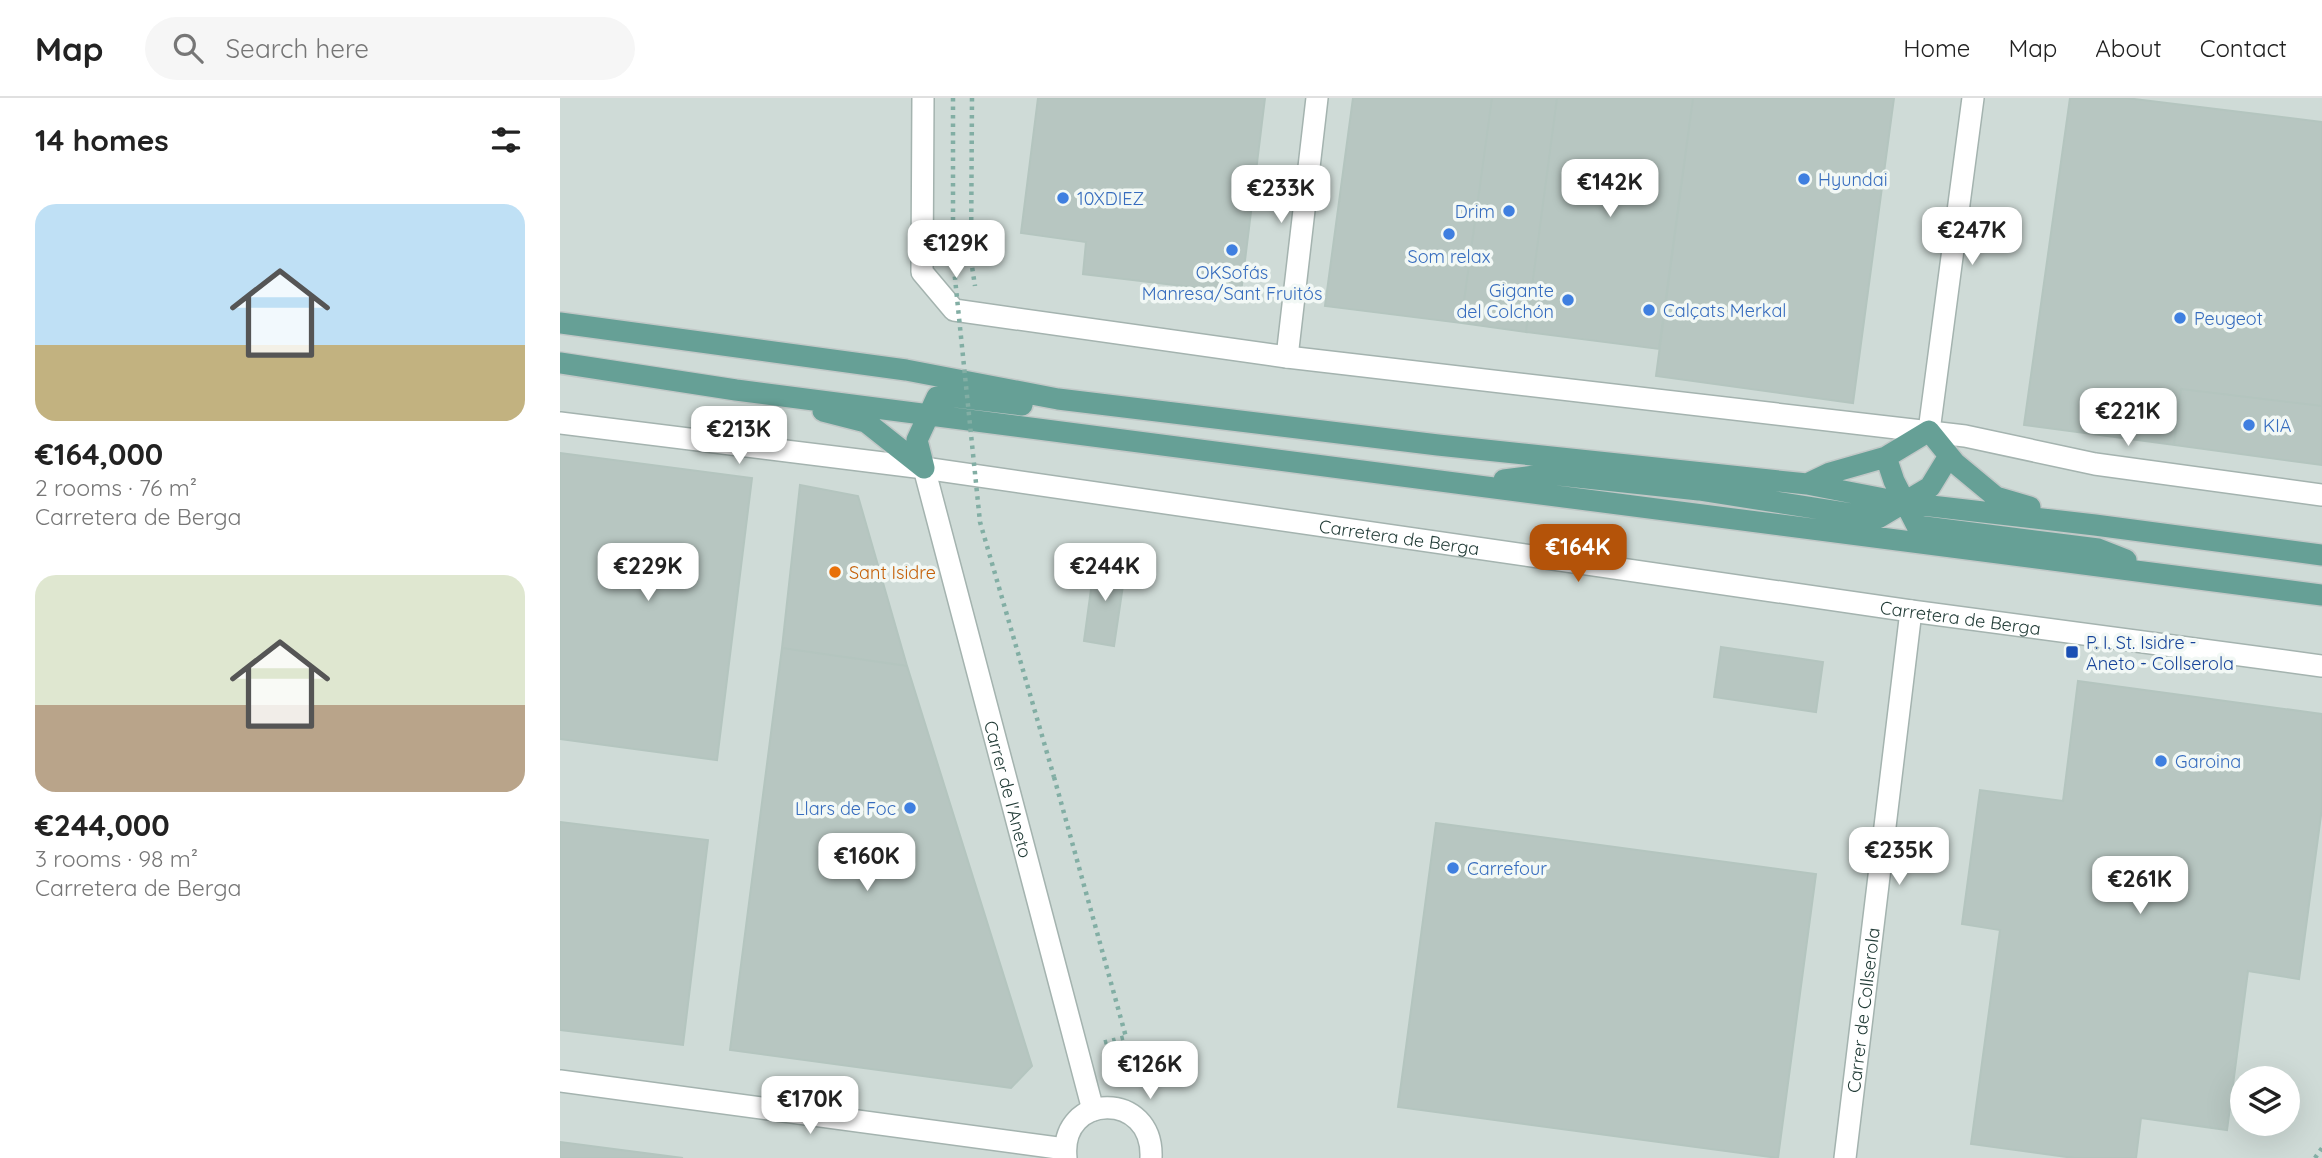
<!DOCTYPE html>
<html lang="en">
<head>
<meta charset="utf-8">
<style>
	body { margin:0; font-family:Quicksand,sans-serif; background:#f6f6f6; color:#222; height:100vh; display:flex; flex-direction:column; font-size:26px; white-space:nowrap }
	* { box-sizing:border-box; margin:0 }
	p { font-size:23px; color:#767676 }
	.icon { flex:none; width:38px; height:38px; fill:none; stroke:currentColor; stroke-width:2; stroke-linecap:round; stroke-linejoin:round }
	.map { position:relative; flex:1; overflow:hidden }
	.panel { display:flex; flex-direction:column; background:#fff; width:560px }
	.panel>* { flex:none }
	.fabs { position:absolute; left:1670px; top:968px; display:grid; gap:14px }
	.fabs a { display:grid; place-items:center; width:70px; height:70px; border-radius:50%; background:#fff; box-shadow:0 7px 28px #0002; font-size:35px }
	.price { position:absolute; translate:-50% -60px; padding:0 16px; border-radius:14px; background:#fff; color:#222; font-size:23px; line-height:46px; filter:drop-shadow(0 2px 4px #0008) }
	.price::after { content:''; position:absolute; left:50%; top:42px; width:21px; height:16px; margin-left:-10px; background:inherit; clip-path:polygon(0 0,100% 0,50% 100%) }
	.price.active { background:#b45309; color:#fff }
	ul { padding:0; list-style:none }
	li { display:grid; align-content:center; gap:14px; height:371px; padding:0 35px }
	li span { display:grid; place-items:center; height:217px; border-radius:21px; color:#555 }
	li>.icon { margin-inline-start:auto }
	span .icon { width:126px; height:126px; fill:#fffc; stroke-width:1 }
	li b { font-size:30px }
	h2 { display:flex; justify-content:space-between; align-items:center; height:84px; padding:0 35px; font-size:30px }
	header { display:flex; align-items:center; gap:42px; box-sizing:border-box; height:98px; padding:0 35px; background:#fff; border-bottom:2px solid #e0e0e0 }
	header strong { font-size:33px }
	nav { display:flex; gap:38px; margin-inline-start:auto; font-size:24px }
	.search { width:490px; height:63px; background:#f6f6f6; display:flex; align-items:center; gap:18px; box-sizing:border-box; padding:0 24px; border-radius:38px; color:#767676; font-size:26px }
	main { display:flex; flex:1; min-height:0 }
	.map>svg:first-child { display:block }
	.built { fill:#cfdbd7; fill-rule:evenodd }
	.building { fill:#b7c6c1; stroke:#b4c5bf; stroke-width:2 }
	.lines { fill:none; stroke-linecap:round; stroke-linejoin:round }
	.street-casing { stroke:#a4b3af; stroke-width:24 }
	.primary-casing { stroke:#c1c8c7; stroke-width:24 }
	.path { stroke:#82aea4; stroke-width:4.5; stroke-dasharray:3.5 5; stroke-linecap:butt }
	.street { stroke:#fff; stroke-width:21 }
	.primary { stroke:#66a096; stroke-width:21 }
	.path-bridge { stroke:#82aea4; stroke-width:4.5; stroke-dasharray:3.5 5; stroke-linecap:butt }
	.shop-dot { fill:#3f7fe0; stroke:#f2f8f5; stroke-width:2.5 }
	.food-dot { fill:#e8710a; stroke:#f2f8f5; stroke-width:2.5 }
	.transit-dot { fill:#1a4fb4; stroke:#f2f8f5; stroke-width:2.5 }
	.labels { text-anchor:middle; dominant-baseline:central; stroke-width:7; stroke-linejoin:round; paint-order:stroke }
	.shop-label { font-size:18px; fill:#366cbe; stroke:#f2f8f5; text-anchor:start }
	.street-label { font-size:18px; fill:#223c37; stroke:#f2f8f5 }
	.food-label { font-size:18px; fill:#c56008; stroke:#f2f8f5; text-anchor:start }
	.transit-label { font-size:18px; fill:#164399; stroke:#f2f8f5; text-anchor:start }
</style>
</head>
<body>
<header>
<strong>Map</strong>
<div class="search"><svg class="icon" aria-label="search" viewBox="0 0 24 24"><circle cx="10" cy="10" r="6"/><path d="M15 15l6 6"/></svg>Search here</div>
<nav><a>Home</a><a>Map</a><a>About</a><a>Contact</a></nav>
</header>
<main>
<section class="panel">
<h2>14 homes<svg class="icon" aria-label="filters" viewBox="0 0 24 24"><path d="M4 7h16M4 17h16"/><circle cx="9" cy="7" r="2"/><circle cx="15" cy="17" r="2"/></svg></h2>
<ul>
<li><span style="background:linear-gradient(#bfe0f5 65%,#c2b280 0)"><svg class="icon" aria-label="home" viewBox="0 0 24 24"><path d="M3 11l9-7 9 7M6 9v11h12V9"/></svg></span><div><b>€164,000</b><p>2 rooms · 76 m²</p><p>Carretera de Berga</p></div></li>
<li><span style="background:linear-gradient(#dfe7d0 60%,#b9a48a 0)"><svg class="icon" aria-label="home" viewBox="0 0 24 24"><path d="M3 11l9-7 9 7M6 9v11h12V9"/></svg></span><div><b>€244,000</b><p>3 rooms · 98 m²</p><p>Carretera de Berga</p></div></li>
</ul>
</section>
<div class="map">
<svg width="1762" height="1060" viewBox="0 0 1762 1060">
	<rect width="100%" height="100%" fill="#e1ebe8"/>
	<path class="built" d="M0,0H1762V1060H0ZM1682,980H1727V1026H1682Z"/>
	<path class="building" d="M478,0H705L681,195L523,176L526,144L461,135Z
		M793,0H932L901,225L765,208Z
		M932,0H997L966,234L901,225Z
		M997,0H1133L1099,251L966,234Z
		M1133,0H1334L1293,305L1096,278Z
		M1510,0H1566L1762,24V308L1621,291L1614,347L1464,327Z
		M1621,291L1762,308V367L1614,347Z
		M0,355L192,380L157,662L0,641Z
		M240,387L298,398L347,568L222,550Z
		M535,462L566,467L554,548L524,543Z
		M1161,549L1263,564L1256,614L1154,599Z
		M222,550L347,568L472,968L451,990L170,952Z
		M1518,583L1762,616V710L1739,881L1688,873L1667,1032L1581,1020L1576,1060H1514L1411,1046L1440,832L1402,826L1420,692L1503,703Z
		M0,724L148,742L123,947L0,932Z
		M876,725L1256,776L1218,1060L838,1009Z
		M0,1044L123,1060H0Z"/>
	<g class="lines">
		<g class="street-casing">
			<g id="street">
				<path d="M363,0L362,174L394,212L727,259L1405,338L1535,366L1762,397"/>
				<path d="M727,259L757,0"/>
				<path id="s1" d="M0,325L364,370L1351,513L1762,568"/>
				<path d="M1369,333L1413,0"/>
				<path id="s2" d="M364,370L533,1012"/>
				<path d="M0,983L505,1051"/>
				<path d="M506,1060C499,994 594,992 591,1060"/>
				<path id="s3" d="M1285,1060L1351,513"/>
			</g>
		</g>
		<g class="primary-casing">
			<path id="primary" d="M0,225L346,272L498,301L878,347L1247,386L1345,405L1535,427L1762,457
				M0,265L176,292L1762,497
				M263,313L306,324L364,370
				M1326,359L1334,383L1357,428L1538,451L1566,462
				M364,370L357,342L377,299H396L462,307
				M944,382L989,376L1139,392L1318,420L1370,389L1389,358
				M1247,386L1270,375L1326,359L1369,333L1395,365L1436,399L1470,409"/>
		</g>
		<path class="path" d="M412,0L411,162L415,188
			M494,679L566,939L542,945
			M1755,1060L1762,1050"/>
		<use href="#street" class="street"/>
		<use href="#primary" class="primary"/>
		<path class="path-bridge" d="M393,0V161L420,424L494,679"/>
	</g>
	<g class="shop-dot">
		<circle cx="1244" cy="81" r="7"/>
		<circle cx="503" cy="100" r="7"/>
		<circle cx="949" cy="113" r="7"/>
		<circle cx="889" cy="136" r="7"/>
		<circle cx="672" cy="152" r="7"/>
		<circle cx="1008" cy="202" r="7"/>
		<circle cx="1089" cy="212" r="7"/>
		<circle cx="1620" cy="220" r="7"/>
		<circle cx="1689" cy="327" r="7"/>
		<circle cx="1601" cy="663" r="7"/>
		<circle cx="350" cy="710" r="7"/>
		<circle cx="893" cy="770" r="7"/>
	</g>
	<circle class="food-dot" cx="275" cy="474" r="7"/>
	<rect class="transit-dot" x="1505" y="547" width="14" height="14" rx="3.5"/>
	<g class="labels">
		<g class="shop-label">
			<text x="1258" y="81">Hyundai</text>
			<text x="517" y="100">10XDIEZ</text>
			<text x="935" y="113" text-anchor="end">Drim</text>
			<text x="889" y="158" text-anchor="middle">Som relax</text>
			<text x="672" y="174" text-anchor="middle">OKSofás<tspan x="672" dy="21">Manresa/Sant Fruitós</tspan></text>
			<text x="994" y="192" text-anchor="end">Gigante<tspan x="994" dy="21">del Colchón</tspan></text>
			<text x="1103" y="212">Calçats Merkal</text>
			<text x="1634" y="220">Peugeot</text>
			<text x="1703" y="327">KIA</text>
			<text x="1615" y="663">Garoina</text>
			<text x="336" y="710" text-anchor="end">Llars de Foc</text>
			<text x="907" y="770">Carrefour</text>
		</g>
		<g class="street-label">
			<text stroke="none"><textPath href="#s1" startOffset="847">Carretera de Berga</textPath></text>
			<text stroke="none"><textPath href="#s1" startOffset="1414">Carretera de Berga</textPath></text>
			<text stroke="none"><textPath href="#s2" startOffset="332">Carrer de l'Aneto</textPath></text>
			<text stroke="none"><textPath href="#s3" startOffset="149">Carrer de Collserola</textPath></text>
		</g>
		<g class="food-label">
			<text x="289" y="474">Sant Isidre</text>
		</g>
		<g class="transit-label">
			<text x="1526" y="544">P. I. St. Isidre -<tspan x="1526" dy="21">Aneto - Collserola</tspan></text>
		</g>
	</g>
</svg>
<div class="fabs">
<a><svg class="icon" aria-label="layers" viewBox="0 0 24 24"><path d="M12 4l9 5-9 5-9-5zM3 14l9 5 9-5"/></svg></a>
</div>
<b class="price" style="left:1050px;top:121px">€142K</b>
<b class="price" style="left:721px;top:127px">€233K</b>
<b class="price" style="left:1412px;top:169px">€247K</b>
<b class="price" style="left:396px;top:182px">€129K</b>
<b class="price" style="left:1568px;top:350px">€221K</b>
<b class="price" style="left:179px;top:368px">€213K</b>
<b class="price active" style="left:1018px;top:486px">€164K</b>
<b class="price" style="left:88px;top:505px">€229K</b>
<b class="price" style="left:545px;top:505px">€244K</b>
<b class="price" style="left:1339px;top:789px">€235K</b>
<b class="price" style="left:307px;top:795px">€160K</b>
<b class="price" style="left:1580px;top:818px">€261K</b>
<b class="price" style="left:590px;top:1003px">€126K</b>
<b class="price" style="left:250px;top:1038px">€170K</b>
</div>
</main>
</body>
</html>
